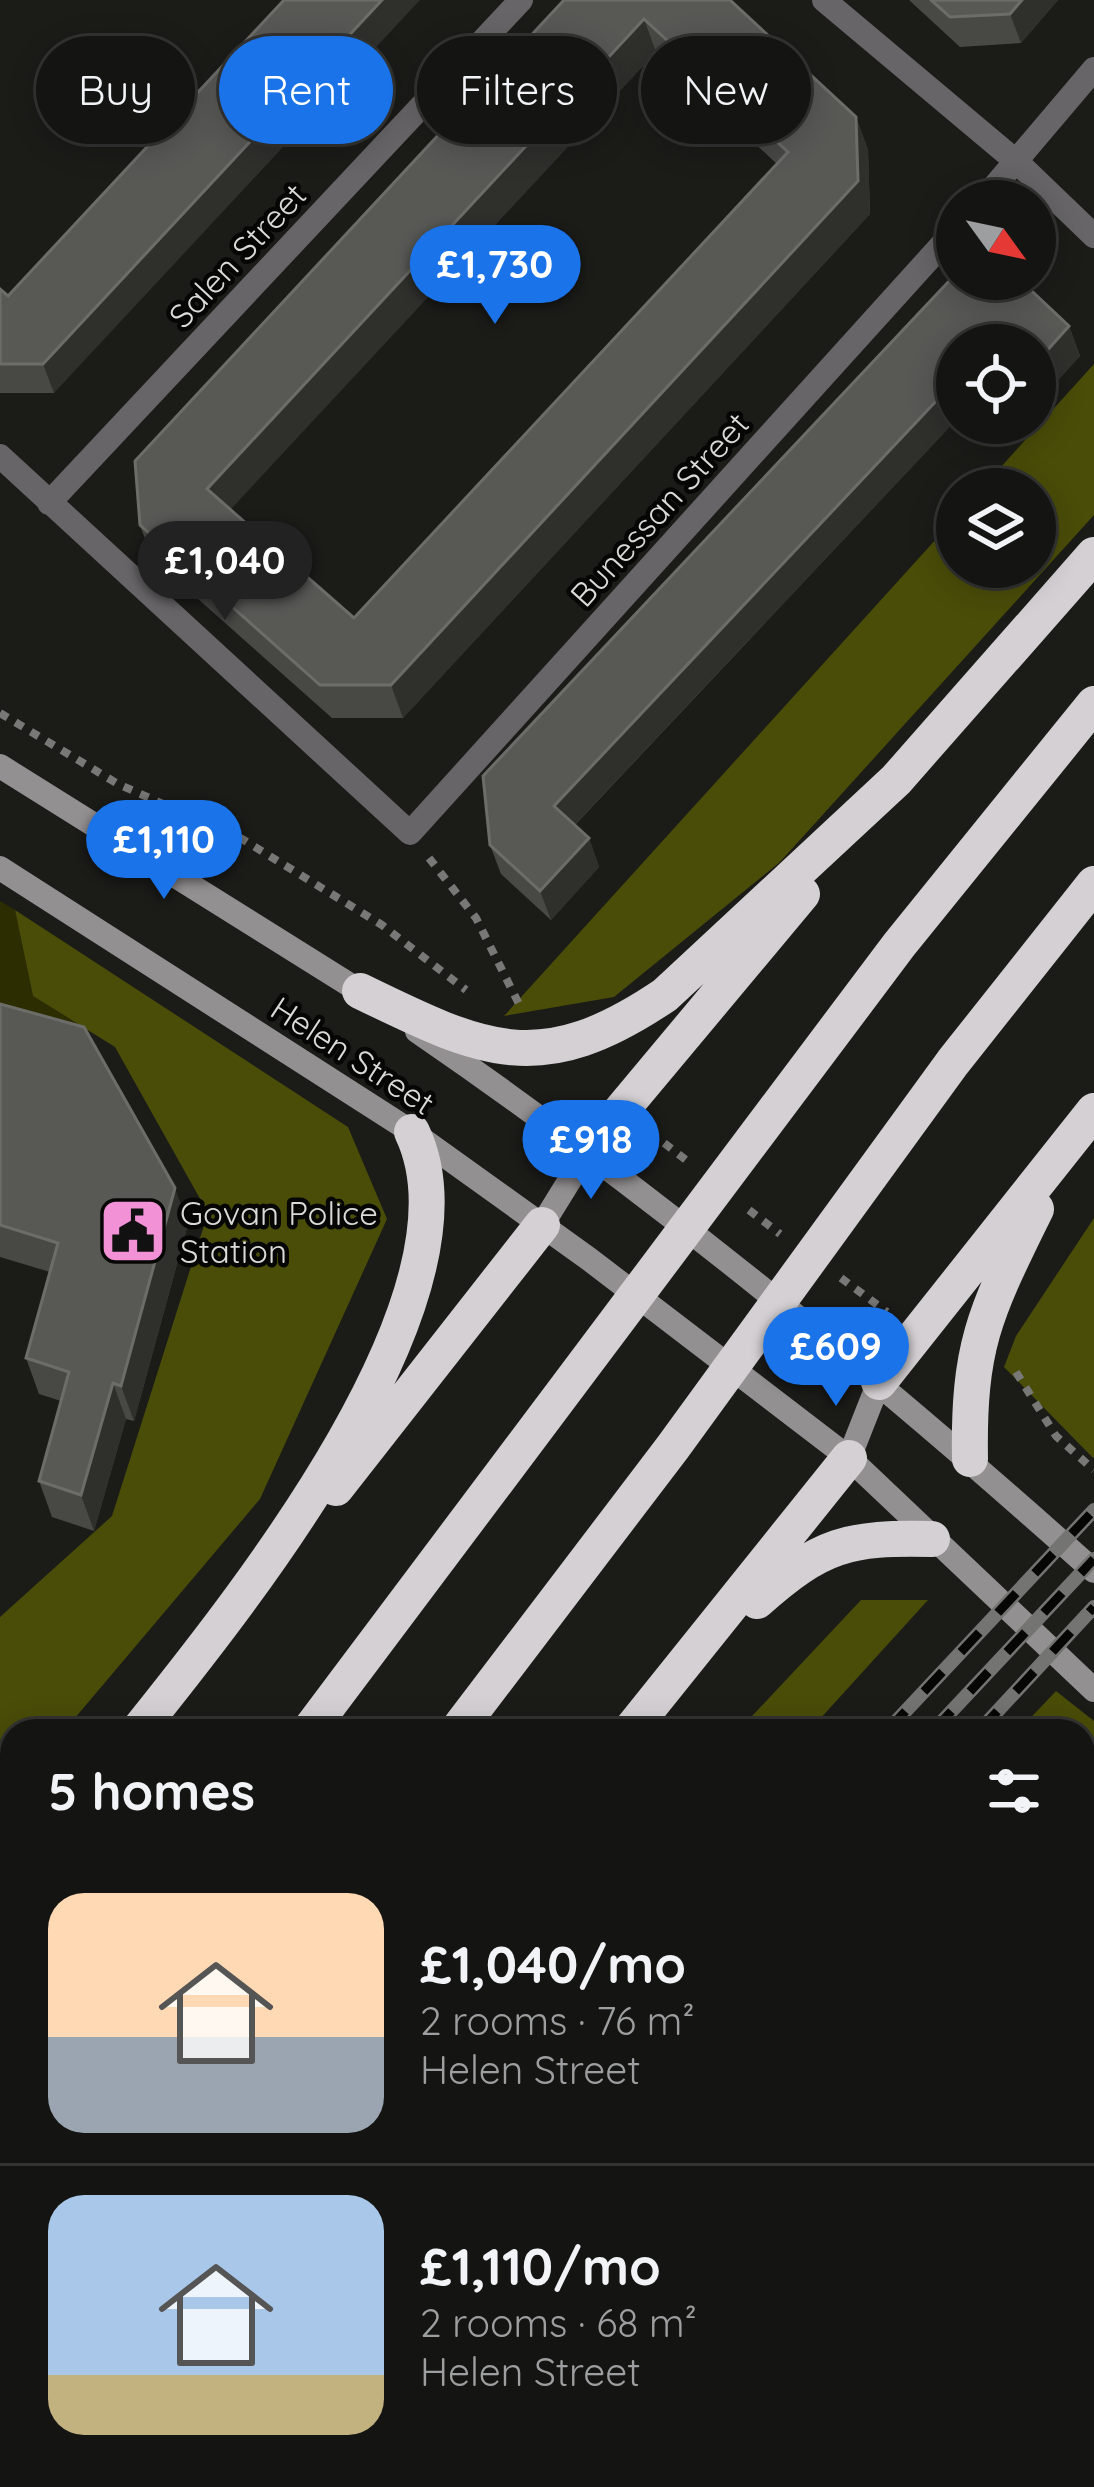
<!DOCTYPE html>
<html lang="en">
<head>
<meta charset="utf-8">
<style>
	body { margin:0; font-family:Quicksand,sans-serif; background:#1d1d1b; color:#f1f3f6; height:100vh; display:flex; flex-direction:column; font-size:45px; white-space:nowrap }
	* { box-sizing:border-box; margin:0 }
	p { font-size:39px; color:#9d9e9f }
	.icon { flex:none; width:66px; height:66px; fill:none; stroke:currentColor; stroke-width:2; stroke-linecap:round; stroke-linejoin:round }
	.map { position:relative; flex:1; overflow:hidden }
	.drawer { position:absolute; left:0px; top:1719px; width:1095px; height:768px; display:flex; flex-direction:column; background:#141412; border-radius:36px 36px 0 0; box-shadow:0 6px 30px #0003,0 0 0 3px #333332 }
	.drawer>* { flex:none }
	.top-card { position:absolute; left:36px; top:36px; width:1023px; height:108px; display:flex; gap:24px }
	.needle { width:78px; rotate:123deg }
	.fabs { position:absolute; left:936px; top:180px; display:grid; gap:24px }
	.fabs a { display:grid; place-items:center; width:120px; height:120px; border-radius:50%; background:#141412; box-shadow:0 6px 30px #0003,0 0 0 3px #333332; font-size:60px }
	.price { position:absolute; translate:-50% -102px; padding:0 27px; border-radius:42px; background:#1a73e8; color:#fff; font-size:39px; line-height:78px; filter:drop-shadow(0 3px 6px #0008) }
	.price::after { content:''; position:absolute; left:50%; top:72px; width:36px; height:27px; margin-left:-18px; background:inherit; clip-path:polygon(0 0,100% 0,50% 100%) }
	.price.active { background:#222; color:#fff }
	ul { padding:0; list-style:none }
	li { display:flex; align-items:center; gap:36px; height:300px; padding:0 48px }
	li+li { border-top:3px solid #333332 }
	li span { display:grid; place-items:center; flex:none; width:336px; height:240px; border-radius:36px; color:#555 }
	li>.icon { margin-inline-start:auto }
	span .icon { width:144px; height:144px; fill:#fffc; stroke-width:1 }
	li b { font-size:51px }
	h2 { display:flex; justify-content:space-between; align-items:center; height:144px; padding:0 48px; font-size:51px }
	.pill { padding:0 42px; border-radius:54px; background:#141412; box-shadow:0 6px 30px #0003,0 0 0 3px #333332; font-size:42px; line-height:108px }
	.pill.active { background:#1a73e8; color:#fff }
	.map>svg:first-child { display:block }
	.built { fill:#212219 }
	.green { fill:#2c2e01 }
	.forest { fill:#4a4d08 }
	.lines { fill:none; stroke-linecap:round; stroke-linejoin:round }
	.path { stroke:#787976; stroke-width:8; stroke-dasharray:9 9; stroke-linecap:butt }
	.lane { stroke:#676567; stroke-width:24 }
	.street { stroke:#676567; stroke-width:24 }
	.secondary { stroke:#939092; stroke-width:24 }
	.highway { stroke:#d4d0d3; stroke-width:36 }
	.rail-casing { stroke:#747572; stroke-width:14 }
	.rail { stroke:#060605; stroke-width:9; stroke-dasharray:27; stroke-linecap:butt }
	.wall { fill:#484945; fill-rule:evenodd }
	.shaded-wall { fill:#2f302c }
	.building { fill:#585955; stroke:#6c6d69; stroke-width:3; fill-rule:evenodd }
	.labels { text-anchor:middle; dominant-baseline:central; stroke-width:9; stroke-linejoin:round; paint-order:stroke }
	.street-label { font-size:33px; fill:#dadbd8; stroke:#060605 }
	.poi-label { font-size:33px; fill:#dadbd8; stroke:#060605; text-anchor:start }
</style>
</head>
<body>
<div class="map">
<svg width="1094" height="2487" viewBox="0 0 1094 2487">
	<rect width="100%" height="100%" fill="#1b1b18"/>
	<path class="built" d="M1094,1770V2487H477L487,2475H1083V1786Z"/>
	<path class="green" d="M0,901L15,910L33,996L87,1030L0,1008Z"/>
	<path class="forest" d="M1094,364V515L780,862L614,997L504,1016L957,516V567H1035V489H981Z
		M15,910L348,1127L387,1219L260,1499L64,1731H12V1793L0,1807V1617L112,1516L208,1213L115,1047L33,996Z
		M1094,1218V1457L1093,1458L1004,1367L1016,1336Z
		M861,1600H928L809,1731H738Z
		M1056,1691L1094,1721V1770L1083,1786V1731H1018Z
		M323,2475H487L477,2487H312Z"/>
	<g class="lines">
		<path class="path" d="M0,713L118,784L242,839L382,925L466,990
			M429,858L476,918L521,1008
			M650,1132L686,1160
			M749,1210L780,1234
			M841,1278L887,1312
			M1016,1372L1056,1436L1094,1470"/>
		<path class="lane" d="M1083,1945L1094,1938
			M1028,2475L1029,2487"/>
		<path class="street" d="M824,0L1017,162L1094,236
			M982,201L1094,69
			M0,456L410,833L957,228
			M49,503L521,0"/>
		<path class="secondary" d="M0,766L369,997
			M0,868L412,1132L589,1259L849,1458L1094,1690
			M417,1031C656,1195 878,1378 1094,1571
			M542,1225L589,1149
			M849,1458L879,1382"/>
		<path class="highway" d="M360,991C485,1052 541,1079 665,995L896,780L1094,555
			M589,1149L802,894
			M879,1382L1094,1111
			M970,1459C968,1343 986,1311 1036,1209
			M336,1488L542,1225
			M757,1601C821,1544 848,1537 932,1539
			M138,1731C237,1607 490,1295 412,1132
			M309,1731L899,945L1094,704
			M457,1731L673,1447L953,1062L1094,884
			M630,1731L849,1458
			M0,1903L12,1888
			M0,2102L12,2088
			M0,2277L12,2264
			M0,2417L12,2406"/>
		<g class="rail-casing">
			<path id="rail" d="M887,1731L1094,1510
				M933,1731L1094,1559
				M979,1731L1094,1607
				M176,2487L187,2475
				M224,2487L235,2475
				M271,2487L283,2475"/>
		</g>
		<use href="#rail" class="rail"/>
	</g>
	<path class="wall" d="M284,0L54,393H0V289L8,296Z
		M564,0H730L856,117L868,150L870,214L403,718H332L152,558L140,525ZM656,52L777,164L354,618L230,509Z
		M909,0H1058L1021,43L960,47Z
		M951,279L1069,326L1080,356L1035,405V345H957V419L575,825L589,838L599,867L551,920L501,874L490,845Z
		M0,1004L188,1224L134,1421L126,1419L94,1531L52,1517L39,1481L61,1401L39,1394L26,1358L50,1272L0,1257Z"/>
	<path class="shaded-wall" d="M382,0H420L54,393L43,364Z
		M1022,0H1058L1021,43L1010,14Z
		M644,19L656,52L219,522L207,489Z
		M856,117L868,150L870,214L403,718L391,685Z
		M1069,326L1080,356L1035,405V364Z
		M957,379V419L565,835L554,806Z
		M589,838L599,867L551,920L540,891Z
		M175,1188L188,1224L134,1421L121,1386Z
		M113,1383L126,1419L94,1531L81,1495Z"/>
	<path class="building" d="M284,0H382L43,364H0V289L8,296Z
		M564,0H730L856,117L858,181L391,685H320L140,525L135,461ZM644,19L788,152L354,618L207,489Z
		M931,0H1022L1010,14L950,17Z
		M951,279L1020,280L1069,326L1035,364V345H957V379L554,806L589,838L540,891L490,845L483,776Z
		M0,1004L84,1027L175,1188L121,1386L113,1383L81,1495L39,1481L69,1372L26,1358L58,1243L0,1225Z"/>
	<defs>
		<g id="civic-square" transform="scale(3.45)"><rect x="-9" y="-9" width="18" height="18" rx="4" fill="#f391d6" stroke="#060605"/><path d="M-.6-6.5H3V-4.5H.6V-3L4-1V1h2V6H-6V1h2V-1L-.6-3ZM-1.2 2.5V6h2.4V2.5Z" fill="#111"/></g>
	</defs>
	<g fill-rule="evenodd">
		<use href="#civic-square" x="133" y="1231"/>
	</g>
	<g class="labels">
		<g class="street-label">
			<text transform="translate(237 255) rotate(-47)">Salen Street</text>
			<text transform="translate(659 509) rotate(-48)">Bunessan Street</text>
			<text transform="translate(353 1055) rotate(33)">Helen Street</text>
		</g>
		<g class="poi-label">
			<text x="180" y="1212">Govan Police<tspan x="180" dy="38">Station</tspan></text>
		</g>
	</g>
</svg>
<div class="fabs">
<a><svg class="needle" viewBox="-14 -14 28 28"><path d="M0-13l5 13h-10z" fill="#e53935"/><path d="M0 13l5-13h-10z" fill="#9d9e9f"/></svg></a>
<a><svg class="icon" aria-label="locate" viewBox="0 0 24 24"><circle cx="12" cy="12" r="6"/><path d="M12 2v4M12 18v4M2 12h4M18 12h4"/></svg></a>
<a><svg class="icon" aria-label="layers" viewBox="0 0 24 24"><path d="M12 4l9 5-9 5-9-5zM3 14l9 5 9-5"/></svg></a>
</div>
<b class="price" style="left:495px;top:327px">£1,730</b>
<b class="price active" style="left:225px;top:623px">£1,040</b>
<b class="price" style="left:164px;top:902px">£1,110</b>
<b class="price" style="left:591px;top:1202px">£918</b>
<b class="price" style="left:836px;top:1409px">£609</b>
<div class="top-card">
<a class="pill">Buy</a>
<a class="pill active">Rent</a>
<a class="pill">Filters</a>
<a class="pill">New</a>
</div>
<section class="drawer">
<h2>5 homes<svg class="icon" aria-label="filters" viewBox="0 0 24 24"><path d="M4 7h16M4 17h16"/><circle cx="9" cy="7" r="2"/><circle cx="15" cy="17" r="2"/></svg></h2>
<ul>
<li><span style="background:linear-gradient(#ffd9b3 60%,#9aa5b1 0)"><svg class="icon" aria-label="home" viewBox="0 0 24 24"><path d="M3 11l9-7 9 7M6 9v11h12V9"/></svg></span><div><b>£1,040/mo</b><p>2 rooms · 76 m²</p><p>Helen Street</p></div></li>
<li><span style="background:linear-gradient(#a9c7e8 75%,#c2b280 0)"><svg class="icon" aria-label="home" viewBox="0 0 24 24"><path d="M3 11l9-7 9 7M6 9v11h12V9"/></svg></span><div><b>£1,110/mo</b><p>2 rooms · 68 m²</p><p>Helen Street</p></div></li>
</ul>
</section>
</div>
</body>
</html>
